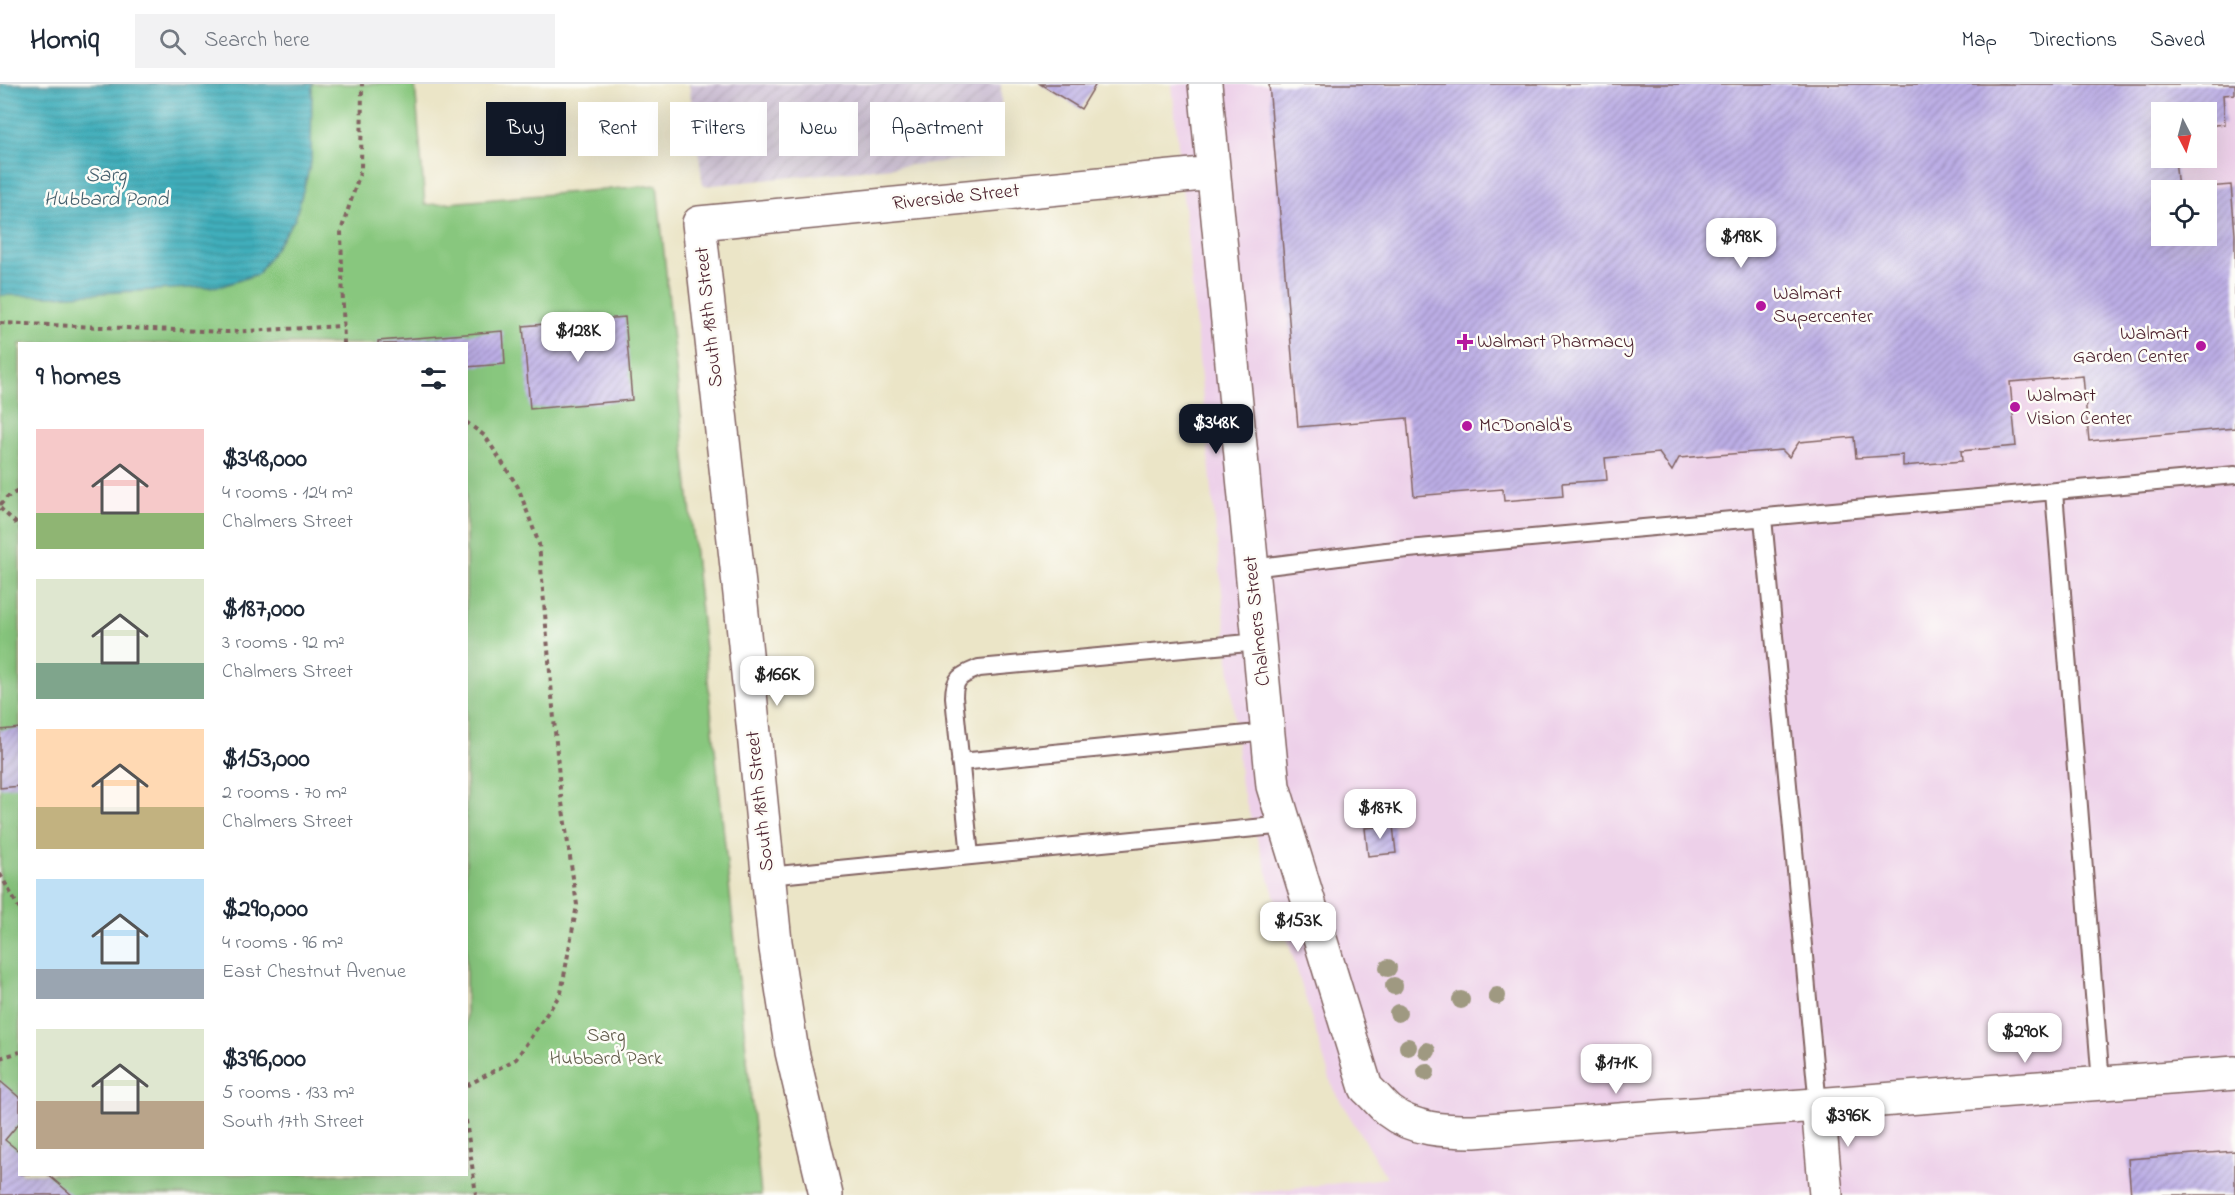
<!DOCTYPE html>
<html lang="en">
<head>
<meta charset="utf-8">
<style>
	body { margin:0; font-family:"Indie Flower",sans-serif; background:#f2f2f3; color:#1f2937; height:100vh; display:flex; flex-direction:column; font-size:22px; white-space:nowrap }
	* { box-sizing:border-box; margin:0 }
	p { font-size:20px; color:#747a83 }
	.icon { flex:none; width:33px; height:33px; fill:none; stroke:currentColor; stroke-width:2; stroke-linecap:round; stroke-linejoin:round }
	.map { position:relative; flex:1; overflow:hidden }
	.side { position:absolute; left:18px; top:258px; width:450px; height:834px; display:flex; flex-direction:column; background:#fff; border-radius:0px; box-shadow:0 6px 24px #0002 }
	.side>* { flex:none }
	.banner { position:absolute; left:486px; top:18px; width:570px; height:54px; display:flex; gap:12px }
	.needle { width:39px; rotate:174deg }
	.tools { position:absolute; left:2151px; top:18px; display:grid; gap:12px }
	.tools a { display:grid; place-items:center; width:66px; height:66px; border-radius:0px; background:#fff; box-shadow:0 6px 24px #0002; font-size:30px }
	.price { position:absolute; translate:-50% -51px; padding:0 14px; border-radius:12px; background:#fff; color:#222; font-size:20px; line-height:39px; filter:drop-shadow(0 2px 3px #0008) }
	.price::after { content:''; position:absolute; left:50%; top:36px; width:18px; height:14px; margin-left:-9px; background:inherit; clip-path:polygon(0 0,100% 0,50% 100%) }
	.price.active { background:#111827; color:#fff }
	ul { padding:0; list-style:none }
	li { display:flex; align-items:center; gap:18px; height:150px; padding:0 18px }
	li span { display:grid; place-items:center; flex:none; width:168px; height:120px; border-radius:0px; color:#555 }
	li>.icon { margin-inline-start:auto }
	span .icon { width:72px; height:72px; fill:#fffc; stroke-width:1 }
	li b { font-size:26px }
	h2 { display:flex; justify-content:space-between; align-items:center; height:72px; padding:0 18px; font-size:26px }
	.pill { padding:0 21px; border-radius:0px; background:#fff; box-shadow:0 6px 24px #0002; font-size:21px; line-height:54px }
	.pill.active { background:#111827; color:#fff }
	header { display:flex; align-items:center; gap:36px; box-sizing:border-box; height:84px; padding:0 30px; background:#fff; border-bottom:2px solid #e0e1e3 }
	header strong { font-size:28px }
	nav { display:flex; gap:33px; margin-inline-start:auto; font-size:21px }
	.search { width:420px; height:54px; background:#f2f2f3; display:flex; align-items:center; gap:15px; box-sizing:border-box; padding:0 21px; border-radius:0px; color:#747a83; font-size:22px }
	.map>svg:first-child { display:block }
	.built { fill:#edd0e9; fill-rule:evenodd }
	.industrial { fill:url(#industrial-furrows) }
	.green { fill:#88c77e; stroke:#697354; stroke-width:1.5; fill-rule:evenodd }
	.water { fill:url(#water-rules); stroke:#446673; stroke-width:1.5 }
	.building { fill:url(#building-hatch) }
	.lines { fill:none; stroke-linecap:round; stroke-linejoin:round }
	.lane-casing { stroke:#826462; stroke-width:20 }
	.street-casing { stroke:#826462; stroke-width:36 }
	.path { stroke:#826462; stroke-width:4; stroke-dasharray:4.5 4.5; stroke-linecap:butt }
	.lane { stroke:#fff; stroke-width:16 }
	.street { stroke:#fff; stroke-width:33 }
	.tree { fill:#9f9981 }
	.poi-dot { fill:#b5179e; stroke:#fdfcf7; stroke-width:2 }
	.labels { text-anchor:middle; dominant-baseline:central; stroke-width:5; stroke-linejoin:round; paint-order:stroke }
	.street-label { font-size:20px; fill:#4a1f2b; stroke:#fdfcf7 }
	.poi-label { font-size:20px; fill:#4a1f2b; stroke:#fdfcf7; text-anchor:start }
	.park-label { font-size:20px; fill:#605a48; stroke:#fdfcf7 }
	.water-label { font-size:21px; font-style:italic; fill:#455f6c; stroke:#fdfcf7 }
</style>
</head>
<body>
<header>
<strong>Homiq</strong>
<div class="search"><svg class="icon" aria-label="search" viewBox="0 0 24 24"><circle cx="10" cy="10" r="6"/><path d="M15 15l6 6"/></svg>Search here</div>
<nav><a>Map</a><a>Directions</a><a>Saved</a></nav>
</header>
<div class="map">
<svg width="2235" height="1111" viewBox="0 0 2235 1111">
	<defs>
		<pattern id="industrial-furrows" width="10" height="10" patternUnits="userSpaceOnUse" patternTransform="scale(1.5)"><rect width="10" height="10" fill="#ccbed4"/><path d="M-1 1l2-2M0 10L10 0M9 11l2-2" fill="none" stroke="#b1a3b6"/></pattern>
		<pattern id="water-rules" width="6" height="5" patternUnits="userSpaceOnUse" patternTransform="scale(1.5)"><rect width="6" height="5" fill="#3faebb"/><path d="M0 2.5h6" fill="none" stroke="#378d98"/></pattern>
		<pattern id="building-hatch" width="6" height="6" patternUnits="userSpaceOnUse" patternTransform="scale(1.5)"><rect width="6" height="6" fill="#bcaee6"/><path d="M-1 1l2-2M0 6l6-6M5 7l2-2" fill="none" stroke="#9b8dbb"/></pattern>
	</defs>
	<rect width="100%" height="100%" fill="#fdfcf7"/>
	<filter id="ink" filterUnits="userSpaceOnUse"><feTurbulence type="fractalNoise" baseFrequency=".0167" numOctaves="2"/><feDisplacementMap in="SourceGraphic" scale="12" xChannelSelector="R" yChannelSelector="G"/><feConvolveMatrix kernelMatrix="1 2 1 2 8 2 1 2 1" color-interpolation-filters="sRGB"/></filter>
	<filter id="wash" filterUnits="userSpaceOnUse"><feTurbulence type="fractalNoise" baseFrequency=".008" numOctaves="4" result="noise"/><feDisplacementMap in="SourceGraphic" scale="24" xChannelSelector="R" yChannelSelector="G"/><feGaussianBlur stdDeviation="1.35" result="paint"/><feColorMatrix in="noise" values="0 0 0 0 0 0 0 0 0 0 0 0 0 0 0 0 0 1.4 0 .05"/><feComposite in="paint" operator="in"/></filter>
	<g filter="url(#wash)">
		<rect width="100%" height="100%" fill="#ebe5c7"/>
		<path class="built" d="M1172,0H2235V1111H1228L1387,1094L1333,1005L1241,702ZM2162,28H2206V74H2162ZM2162,106H2206V152H2162Z"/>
		<path class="industrial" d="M689,0H1001V72L703,102Z"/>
		<path class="green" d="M0,0H415L425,121L657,101L761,1111H0ZM20,260H466V1090H20Z"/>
		<path class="water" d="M0,0H312L311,79L295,135L258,190L222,202L54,212L0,211Z"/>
		<g id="blocks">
			<path class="building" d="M1040,0H1096L1081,25Z
				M1269,0H2235V10L2223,11L2225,40L2206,42V28H2162V74H2175L2178,106H2162V152H2206V106H2184L2183,105L2231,101L2235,150V344L2089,357L2083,292L2010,298L2016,362L1961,367L1962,377L1903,382V371L1856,374L1854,353L1799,358L1789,373L1782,366L1679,374L1672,387L1659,369L1605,374L1607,396L1562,399L1563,412L1504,417L1503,405L1414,412L1407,334L1298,343Z
				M625,233L632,316L530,325L523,242Z
				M503,247L505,280L466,283V260H378V257Z
				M20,644V702L0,704V646Z
				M1393,741L1396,769L1368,772L1365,744Z
				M0,997L20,1014V1038L5,1056L20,1068V1090H47L72,1111H0Z
				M2235,1067V1111H2131L2128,1075Z"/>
		</g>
	</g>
	<g filter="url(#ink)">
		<use href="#blocks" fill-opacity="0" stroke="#826462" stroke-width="1.5"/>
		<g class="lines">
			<g class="lane-casing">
				<path id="lane" d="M2054,408L2101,999
					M1763,434L1818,1022
					M1252,484L1386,467L2235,391
					M960,678L1268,648
					M970,772L954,613C954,593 962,591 979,584L1259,558
					M768,792L1285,741"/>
			</g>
			<g class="street-casing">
				<path id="street" d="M1205,0L1273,702L1366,1004C1374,1011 1381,1020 1389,1027C1413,1046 1446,1047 1474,1047L2235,989
					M1818,1022L1826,1111
					M826,1111L792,968L775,858L740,510L699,139L1213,89"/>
			</g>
			<path class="path" d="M0,239L227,248L343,242
				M344,260L341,147L361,86L362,0
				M466,338L485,352L518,403L539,460L560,705L577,821L561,909L516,975L466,1002
				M0,421L7,413L20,406
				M0,424L20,443
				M0,790L20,826
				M0,974L20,968
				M466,1036L476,1111"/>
			<use href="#lane" class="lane"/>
			<use href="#street" class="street"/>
		</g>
		<g class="tree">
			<circle cx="1388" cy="884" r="9"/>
			<circle cx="1394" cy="902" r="9"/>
			<circle cx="1497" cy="912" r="9"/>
			<circle cx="1461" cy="916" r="9"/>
			<circle cx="1398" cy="929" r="9"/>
			<circle cx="1408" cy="963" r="9"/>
			<circle cx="1427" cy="967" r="9"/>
			<circle cx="1426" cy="988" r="9"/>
		</g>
	</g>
	<g class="poi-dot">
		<circle cx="1761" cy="222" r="6"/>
		<path d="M1462 249h6v6h6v6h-6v6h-6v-6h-6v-6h6z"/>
		<circle cx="2201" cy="262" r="6"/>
		<circle cx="2015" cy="323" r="6"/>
		<circle cx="1467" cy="342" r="6"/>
	</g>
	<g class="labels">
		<g class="street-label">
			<text transform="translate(956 114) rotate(-6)">Riverside Street</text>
			<text transform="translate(710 233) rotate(-96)">South 18th Street</text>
			<text transform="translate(1258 537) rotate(-96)">Chalmers Street</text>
			<text transform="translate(761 717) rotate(-96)">South 18th Street</text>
		</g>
		<g class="poi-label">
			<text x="1773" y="210">Walmart<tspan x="1773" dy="23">Supercenter</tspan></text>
			<text x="2189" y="250" text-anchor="end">Walmart<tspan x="2189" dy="23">Garden Center</tspan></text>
			<text x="1477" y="258">Walmart Pharmacy</text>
			<text x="2027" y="312">Walmart<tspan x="2027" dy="23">Vision Center</tspan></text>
			<text x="1479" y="342">McDonald's</text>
		</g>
		<g class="park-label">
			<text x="606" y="952">Sarg<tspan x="606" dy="23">Hubbard Park</tspan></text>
		</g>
		<g class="water-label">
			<text x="106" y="92">Sarg<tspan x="106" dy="24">Hubbard Pond</tspan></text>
		</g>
	</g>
</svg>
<div class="tools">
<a><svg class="needle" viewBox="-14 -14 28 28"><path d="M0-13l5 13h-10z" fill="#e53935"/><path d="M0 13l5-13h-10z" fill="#747a83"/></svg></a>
<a><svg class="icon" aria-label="locate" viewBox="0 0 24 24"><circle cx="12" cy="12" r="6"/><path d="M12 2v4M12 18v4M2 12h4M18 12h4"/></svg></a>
</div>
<b class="price" style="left:1741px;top:185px">$198K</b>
<b class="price" style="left:578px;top:279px">$128K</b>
<b class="price active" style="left:1216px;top:371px">$348K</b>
<b class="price" style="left:777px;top:623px">$166K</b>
<b class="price" style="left:1380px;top:756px">$187K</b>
<b class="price" style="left:1298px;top:869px">$153K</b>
<b class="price" style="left:2025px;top:980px">$290K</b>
<b class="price" style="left:1616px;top:1011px">$171K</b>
<b class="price" style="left:1848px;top:1064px">$396K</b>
<div class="banner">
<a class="pill active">Buy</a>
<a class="pill">Rent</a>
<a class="pill">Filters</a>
<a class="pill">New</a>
<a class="pill">Apartment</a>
</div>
<section class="side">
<h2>9 homes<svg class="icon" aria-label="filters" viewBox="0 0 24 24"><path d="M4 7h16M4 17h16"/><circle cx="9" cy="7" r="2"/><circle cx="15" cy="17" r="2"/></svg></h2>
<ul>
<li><span style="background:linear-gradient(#f6c9c9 70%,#8fb573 0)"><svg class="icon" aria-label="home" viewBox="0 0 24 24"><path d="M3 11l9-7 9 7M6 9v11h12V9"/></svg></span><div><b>$348,000</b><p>4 rooms · 124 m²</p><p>Chalmers Street</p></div></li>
<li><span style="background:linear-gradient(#dfe7d0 70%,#7fa58c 0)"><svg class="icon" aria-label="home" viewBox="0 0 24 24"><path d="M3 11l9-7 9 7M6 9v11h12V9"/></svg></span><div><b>$187,000</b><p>3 rooms · 92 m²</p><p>Chalmers Street</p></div></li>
<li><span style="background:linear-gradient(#ffd9b3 65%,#c2b280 0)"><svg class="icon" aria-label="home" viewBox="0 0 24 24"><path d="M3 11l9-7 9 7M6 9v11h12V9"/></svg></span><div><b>$153,000</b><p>2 rooms · 70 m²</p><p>Chalmers Street</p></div></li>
<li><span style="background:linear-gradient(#bfe0f5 75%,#9aa5b1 0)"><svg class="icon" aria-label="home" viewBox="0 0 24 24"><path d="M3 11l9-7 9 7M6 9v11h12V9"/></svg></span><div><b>$290,000</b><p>4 rooms · 96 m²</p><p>East Chestnut Avenue</p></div></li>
<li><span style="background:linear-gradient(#dfe7d0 60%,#b9a48a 0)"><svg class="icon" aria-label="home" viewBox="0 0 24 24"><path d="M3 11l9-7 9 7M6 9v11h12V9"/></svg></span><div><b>$396,000</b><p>5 rooms · 133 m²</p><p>South 17th Street</p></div></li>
</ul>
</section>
</div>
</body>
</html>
